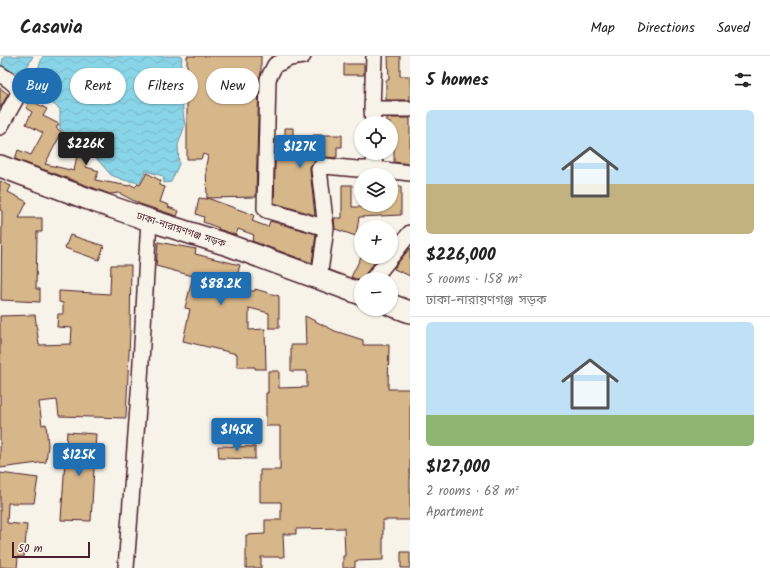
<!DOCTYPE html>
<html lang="en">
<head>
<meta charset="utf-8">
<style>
	body { margin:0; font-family:Kalam,"Noto Sans Bengali",sans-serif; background:#f2f2f2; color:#222; height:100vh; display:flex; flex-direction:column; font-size:15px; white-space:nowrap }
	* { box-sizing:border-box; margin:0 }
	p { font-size:13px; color:#767676 }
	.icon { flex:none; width:22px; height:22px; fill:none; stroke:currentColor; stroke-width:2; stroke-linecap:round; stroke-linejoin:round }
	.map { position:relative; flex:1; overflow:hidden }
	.panel { display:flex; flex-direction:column; background:#fff; width:360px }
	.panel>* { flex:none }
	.guide { position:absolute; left:12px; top:12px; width:338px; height:36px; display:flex; gap:8px }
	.tools { position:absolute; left:354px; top:60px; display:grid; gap:8px }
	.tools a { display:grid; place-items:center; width:44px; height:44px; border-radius:50%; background:#fff; box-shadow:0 1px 3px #0004; font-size:20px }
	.scale { position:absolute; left:12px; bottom:10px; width:78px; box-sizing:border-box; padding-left:4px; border:2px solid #4a1f2b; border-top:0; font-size:11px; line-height:14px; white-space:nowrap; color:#4a1f2b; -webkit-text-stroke:3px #f7f3e8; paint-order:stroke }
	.price { position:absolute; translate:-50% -34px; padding:0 9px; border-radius:4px; background:#1f6fb2; color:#fff; font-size:13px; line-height:26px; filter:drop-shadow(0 1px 2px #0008) }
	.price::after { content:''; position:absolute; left:50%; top:24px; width:12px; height:9px; margin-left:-6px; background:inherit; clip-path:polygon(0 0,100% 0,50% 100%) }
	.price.on { background:#222; color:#fff }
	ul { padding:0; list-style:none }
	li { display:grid; align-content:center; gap:8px; height:212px; padding:0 16px }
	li+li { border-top:1px solid #e0e0e0 }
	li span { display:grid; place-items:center; height:124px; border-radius:6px; color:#555 }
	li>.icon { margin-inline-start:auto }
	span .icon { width:72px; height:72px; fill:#fffc; stroke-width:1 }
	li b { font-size:17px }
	h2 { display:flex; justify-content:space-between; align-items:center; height:48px; padding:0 16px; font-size:17px }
	.pill { padding:0 14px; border-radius:18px; background:#fff; box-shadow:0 1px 3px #0004; font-size:14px; line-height:36px }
	.pill.on { background:#1f6fb2; color:#fff }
	header { display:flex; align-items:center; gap:24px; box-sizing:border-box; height:56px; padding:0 20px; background:#fff; border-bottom:1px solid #e0e0e0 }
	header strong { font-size:19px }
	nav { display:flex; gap:22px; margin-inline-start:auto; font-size:14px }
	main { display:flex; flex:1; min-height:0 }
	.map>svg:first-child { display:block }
	.water { fill:url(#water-waves); stroke:#6f8c9c }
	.building { fill:#d6b78a; stroke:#4a1f2b }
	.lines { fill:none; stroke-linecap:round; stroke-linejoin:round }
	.minor-casing { stroke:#4a1f2b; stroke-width:18 }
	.highway-casing { stroke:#4a1f2b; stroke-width:24 }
	.minor { stroke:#f7f3e8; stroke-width:15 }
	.highway { stroke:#f7f3e8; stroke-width:21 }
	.labels { text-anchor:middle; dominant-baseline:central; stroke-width:3.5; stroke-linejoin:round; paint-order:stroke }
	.street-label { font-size:10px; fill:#4a1f2b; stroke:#f7f3e8 }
</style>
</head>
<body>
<header>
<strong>Casavia</strong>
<nav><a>Map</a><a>Directions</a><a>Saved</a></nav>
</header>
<main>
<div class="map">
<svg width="410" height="512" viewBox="0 0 410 512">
	<defs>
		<pattern id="water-waves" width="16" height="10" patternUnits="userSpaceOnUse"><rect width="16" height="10" fill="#88d5e7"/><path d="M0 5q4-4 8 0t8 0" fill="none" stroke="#77b6c6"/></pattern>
	</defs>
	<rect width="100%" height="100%" fill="#f7f3e8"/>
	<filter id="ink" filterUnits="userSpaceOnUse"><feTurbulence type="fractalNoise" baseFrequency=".025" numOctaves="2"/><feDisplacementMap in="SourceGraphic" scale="8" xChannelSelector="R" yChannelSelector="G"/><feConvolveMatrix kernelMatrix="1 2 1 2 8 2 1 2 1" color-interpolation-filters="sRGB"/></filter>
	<g filter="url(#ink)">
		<path class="water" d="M4,0H33L24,17L0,14Z
			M43,0H182L181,12L183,56L185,69L178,89L179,108L171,126L164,127L163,120L146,115L140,127L124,124L111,119L96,102L73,96L63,85V74L60,73V53L46,43L32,28Z"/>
		<path class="building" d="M187,0H261V17L259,23L256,141L207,142L206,109L208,100L203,98L201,103H187Z
			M388,0H400V20H410V44H386V24H389Z
			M344,8H364V19H344Z
			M0,32L8,38L0,52Z
			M30,44L47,53L43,60L59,68L56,72L62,76L45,108L74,115L77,99L88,101L86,111L99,115L95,124L129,130L130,128L135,131L138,128L140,129L147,117L161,125L159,129L165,131L160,146L169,149L168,151L179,155L177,160L140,148L119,137L110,138L15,103L18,94L31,99L43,77L26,68L32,56L26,52Z
			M387,62H410V108L394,106V84H391V67H387Z
			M285,72H293V92L313,93V79H342V91H337V101H335V102L326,101L319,102L315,105L310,110V114L315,159L274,147L276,81L285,80Z
			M0,125L11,130L8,136L27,146L19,162H42V176H37L36,233H40V246L1,244L2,155L0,154Z
			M342,129H352V151H384V149H391V130H401V159L359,161L356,180L335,173L334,162H342Z
			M199,142L207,143V142L254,159L252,165L268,171L270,165L316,178L312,207L252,185L254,179L238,173L236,179L218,173L219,172L203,166L204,161L196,158Z
			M70,179L104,190L99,204L65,192Z
			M158,186L196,193L195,198L240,209L233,235H255V233L279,240V272H269V257L249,252V274L265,273L266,313H255V311H237V298L183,285L190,253L185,252L193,220L156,210Z
			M410,192V220L394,213L397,208Z
			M361,201H379L366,217L364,223H361V225L351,221Z
			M111,209H131L130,276L126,362L59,360L57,344L39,346L42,369L46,368L48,389L46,406L0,412V260L35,259L39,289L71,288L72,272L57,271L58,258H63V247L59,246V235L110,238Z
			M305,260L335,275L363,284V289H389L388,333H410V464H383V504L355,505V512H343V500H345L344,472L296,473V478H283L284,501H261V512H246V479L265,478V464H281V446H260V414H280V370H266V337H268V315H279V332L307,331V315H291V289H306Z
			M67,376L96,378L91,465L61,464Z
			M218,390L255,391V403L219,402Z
			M0,417L38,422L34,447H8L7,467L27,469L24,501H18L17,512L0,511Z
			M401,496H410V512H401Z"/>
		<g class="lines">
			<g class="minor-casing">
				<path id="minor" d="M303,0L290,2L275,9L268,23L265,152L266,154L326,172
					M0,18C7,23 20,29 18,39L0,71
					M372,53H410
					M373,67L372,53L374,0
					M375,113L410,117
					M391,201L410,177
					M319,223L326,172L319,113L321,111L325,110L357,113H375L374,97
					M373,223L391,201
					M126,512L140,324L149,164"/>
			</g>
			<g class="highway-casing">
				<path id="highway" d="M0,110L91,144L149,164L228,189L361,238
					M391,249L410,256"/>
			</g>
			<use href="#minor" class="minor"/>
			<use href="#highway" class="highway"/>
		</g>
	</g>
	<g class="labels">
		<g class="street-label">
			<text transform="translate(181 174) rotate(18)">ঢাকা-নারায়ণগঞ্জ সড়ক</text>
		</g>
	</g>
</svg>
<div class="tools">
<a><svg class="icon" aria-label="locate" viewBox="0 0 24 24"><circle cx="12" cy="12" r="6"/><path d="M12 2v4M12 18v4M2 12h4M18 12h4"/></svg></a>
<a><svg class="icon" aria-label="layers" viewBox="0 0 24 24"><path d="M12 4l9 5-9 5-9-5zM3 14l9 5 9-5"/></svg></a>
<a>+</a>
<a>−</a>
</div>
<div class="scale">50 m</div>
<b class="price on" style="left:86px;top:110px">$226K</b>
<b class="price" style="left:300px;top:113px">$127K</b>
<b class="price" style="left:221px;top:250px">$88.2K</b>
<b class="price" style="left:237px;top:396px">$145K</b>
<b class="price" style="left:79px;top:421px">$125K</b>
<div class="guide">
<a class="pill on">Buy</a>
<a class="pill">Rent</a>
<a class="pill">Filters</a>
<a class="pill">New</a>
</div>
</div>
<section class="panel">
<h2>5 homes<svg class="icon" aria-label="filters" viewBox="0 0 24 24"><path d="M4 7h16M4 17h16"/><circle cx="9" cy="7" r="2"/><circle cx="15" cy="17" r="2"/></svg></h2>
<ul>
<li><span style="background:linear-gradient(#bfe0f5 60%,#c2b280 0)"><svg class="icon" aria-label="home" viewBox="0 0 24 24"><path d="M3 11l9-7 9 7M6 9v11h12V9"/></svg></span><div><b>$226,000</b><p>5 rooms · 158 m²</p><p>ঢাকা-নারায়ণগঞ্জ সড়ক</p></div></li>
<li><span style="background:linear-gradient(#bfe0f5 75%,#8fb573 0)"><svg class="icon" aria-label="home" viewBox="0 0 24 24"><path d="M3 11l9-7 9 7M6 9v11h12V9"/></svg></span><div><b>$127,000</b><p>2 rooms · 68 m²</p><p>Apartment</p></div></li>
</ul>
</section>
</main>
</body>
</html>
